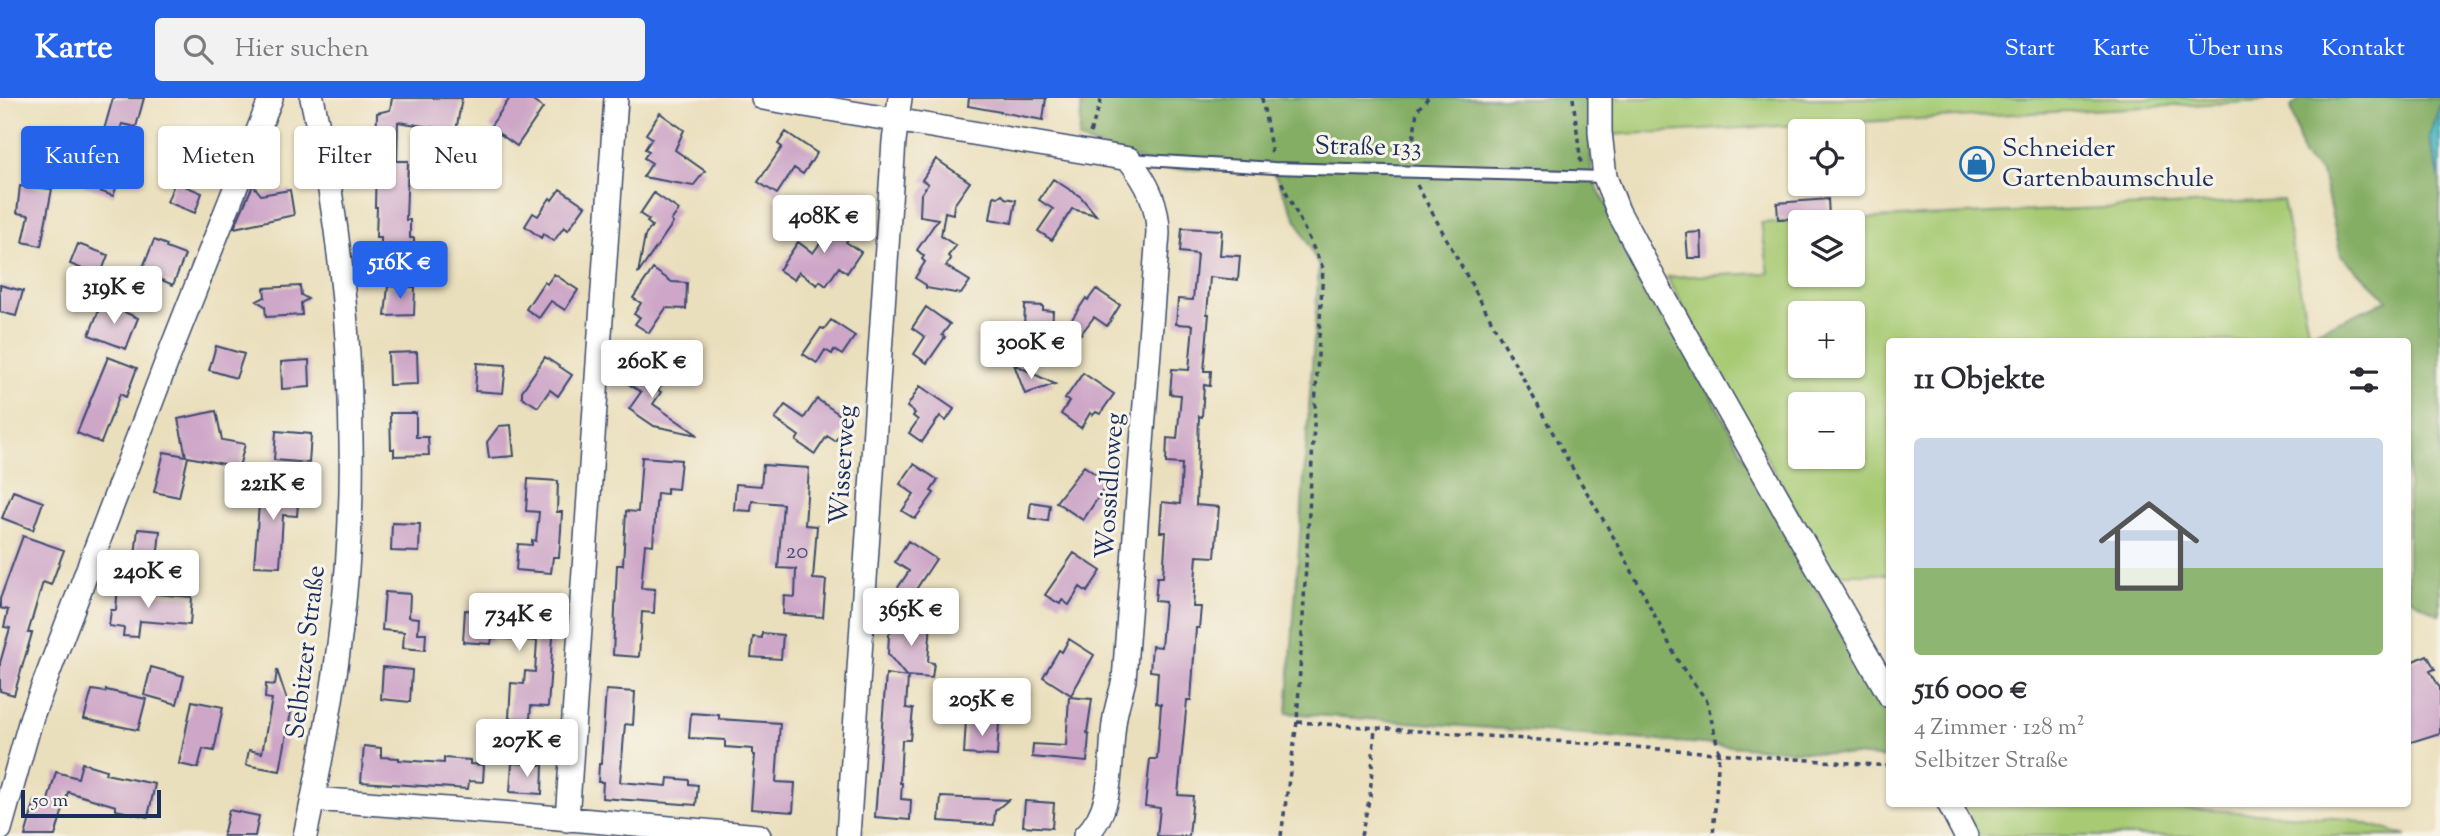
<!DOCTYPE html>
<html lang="de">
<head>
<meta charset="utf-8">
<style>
	body { margin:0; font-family:"Sorts Mill Goudy",serif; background:#f2f2f3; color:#2b2b33; height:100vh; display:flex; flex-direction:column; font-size:26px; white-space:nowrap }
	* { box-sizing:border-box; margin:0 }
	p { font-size:23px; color:#7c7c81 }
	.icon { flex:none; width:38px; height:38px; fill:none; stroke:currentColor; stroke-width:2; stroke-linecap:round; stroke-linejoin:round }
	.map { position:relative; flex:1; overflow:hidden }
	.side { position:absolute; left:1886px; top:240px; width:525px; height:469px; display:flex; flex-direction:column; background:#fff; border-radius:7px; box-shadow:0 2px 5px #0004 }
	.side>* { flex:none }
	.hud { position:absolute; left:21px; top:28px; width:665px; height:63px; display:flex; gap:14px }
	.fabs { position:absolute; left:1788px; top:21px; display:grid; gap:14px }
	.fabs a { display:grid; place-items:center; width:77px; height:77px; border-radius:7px; background:#fff; box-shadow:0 2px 5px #0004; font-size:35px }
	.scale { position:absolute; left:21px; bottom:18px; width:140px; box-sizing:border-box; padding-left:7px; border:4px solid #1b2f5e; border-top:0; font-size:19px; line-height:24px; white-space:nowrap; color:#1b2f5e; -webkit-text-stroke:5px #f7f3e8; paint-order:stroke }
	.price { position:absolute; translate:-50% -60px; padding:0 16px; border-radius:7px; background:#fff; color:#222; font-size:23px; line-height:46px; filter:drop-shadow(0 2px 4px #0008) }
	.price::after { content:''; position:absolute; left:50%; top:42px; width:21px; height:16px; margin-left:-10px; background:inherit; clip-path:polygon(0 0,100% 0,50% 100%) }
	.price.on { background:#2563eb; color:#fff }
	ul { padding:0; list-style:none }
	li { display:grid; align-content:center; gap:14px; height:371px; padding:0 28px }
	li span { display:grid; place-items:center; height:217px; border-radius:7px; color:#555 }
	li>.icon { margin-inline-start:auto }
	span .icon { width:126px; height:126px; fill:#fffc; stroke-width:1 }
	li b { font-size:30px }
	h2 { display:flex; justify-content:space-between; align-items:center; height:84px; padding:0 28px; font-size:30px }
	.pill { padding:0 24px; border-radius:7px; background:#fff; box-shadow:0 2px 5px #0004; font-size:24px; line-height:63px }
	.pill.on { background:#2563eb; color:#fff }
	header { display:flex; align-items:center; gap:42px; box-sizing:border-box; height:98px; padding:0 35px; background:#2563eb; color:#fff }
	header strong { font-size:33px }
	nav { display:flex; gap:38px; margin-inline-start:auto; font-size:24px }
	.search { width:490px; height:63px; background:#f2f2f3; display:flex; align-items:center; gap:18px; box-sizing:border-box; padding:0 24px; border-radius:7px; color:#7c7c81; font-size:26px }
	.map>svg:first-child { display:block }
	.green { fill:#a7ca73; stroke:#617c68; stroke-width:2; fill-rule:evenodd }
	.forest { fill:#85ae65; stroke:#506e62; stroke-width:2 }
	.water { fill:#49b8c1; stroke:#327490; stroke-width:2 }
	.building { fill:#cda6c8 }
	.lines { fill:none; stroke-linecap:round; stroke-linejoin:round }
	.service-casing { stroke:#3a496c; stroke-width:14 }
	.minor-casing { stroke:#3a496c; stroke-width:26 }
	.path { stroke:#3a496c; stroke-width:3.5; stroke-dasharray:5 5; stroke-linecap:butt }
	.service { stroke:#fff; stroke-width:10 }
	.minor { stroke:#fff; stroke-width:23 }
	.labels { text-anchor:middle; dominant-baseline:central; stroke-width:6; stroke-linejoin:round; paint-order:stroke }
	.number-label { font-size:23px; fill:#484d78 }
	.street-label { font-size:26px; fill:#1b2f5e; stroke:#f7f3e8 }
	.poi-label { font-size:26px; fill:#1b2f5e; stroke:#f7f3e8; text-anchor:start }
</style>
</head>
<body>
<header>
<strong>Karte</strong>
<div class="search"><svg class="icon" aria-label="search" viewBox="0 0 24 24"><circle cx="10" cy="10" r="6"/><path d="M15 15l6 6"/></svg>Hier suchen</div>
<nav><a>Start</a><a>Karte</a><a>Über uns</a><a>Kontakt</a></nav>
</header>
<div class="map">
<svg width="2440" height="738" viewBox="0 0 2440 738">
	<rect width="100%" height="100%" fill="#f7f3e8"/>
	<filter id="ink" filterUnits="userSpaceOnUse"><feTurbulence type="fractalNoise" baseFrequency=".0143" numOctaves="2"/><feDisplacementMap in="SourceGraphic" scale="14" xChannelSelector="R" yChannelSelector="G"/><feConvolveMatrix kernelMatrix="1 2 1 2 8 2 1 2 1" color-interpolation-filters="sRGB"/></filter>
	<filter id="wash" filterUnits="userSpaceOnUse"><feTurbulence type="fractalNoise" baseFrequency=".00686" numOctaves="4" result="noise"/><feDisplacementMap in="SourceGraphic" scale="28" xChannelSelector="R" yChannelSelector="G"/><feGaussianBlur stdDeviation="1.57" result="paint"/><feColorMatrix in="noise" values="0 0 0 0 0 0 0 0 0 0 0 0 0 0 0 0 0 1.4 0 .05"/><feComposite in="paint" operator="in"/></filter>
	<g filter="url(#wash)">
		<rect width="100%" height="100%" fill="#eadfbc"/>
		<path class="green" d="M1605,0H2263L2264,3L1608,37Z
			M2283,102L2310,243H1890V476H1831L1667,179L1769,175L1761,125ZM1801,124H1853V177H1801ZM1801,215H1853V268H1801ZM1801,306H1853V359H1801Z
			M1959,705H2094L2350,721L2407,738H1977Z"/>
		<path class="forest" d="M1082,0H1588L1592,80L1890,624V660L1287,615L1319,170L1316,162L1276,79L1270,72L1169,71L1079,42Z
			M2301,0H2440V7L2429,39L2440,81V517L2408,499V243H2316L2314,234L2388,202L2341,157L2322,75L2303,58L2291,9Z"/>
		<path class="water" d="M2440,7V81L2429,39Z"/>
		<g id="blocks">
			<path class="building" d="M113,0H144L136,29L122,26L107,69L122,75L113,98L83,87L100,46Z
				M392,0H462L456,33L398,24L397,63H408L406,122H410V140H414V158L381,159V140H376L377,109H375L377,15L390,12Z
				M510,0H528L543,10L517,48L490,29Z
				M969,0H1046L1043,22L968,8Z
				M660,15L684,32L675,52L705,73L693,88L643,79L652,65L644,60L649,53L645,51L652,40L646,36Z
				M786,34L817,55L803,76L794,70L777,96L758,84L782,49L778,46Z
				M936,61L970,84L954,107L953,116L945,114L941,138L956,148L948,158L951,161L946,168L970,183L961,196L926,190V187L915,180L925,164L922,161L924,158L917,152L938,121L920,118L921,96L928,86L922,82Z
				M1053,81L1081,99L1096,117L1072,111L1052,142L1038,133L1053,111L1039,102Z
				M175,84L202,95L195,115L167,104Z
				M253,87L261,97L290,92L294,117L234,130Z
				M20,88L52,91L41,148L23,144L29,117L17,115Z
				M560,91L585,108L568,132L564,129L554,143L543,136L541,140L525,128L533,115L538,118L550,100L552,102Z
				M654,95L679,112L671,123L673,125L638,176L645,138L652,128L647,124L649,122L640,116Z
				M1002,96L1005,100L1016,102L1012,125L990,121L994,98L998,99Z
				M1828,101L1829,119L1778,121L1777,105Z
				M837,121L859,124L846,144L861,154L847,175L839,169L826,188L820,183L817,187L799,174L794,182L779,172L798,144L813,155Z
				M1182,130L1222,132L1220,157L1240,158L1238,182L1210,179L1207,216H1209L1204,273H1211L1210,288L1204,287L1202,319L1199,318L1196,407L1219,409L1215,459L1197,458L1193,509H1201L1199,530H1196L1191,602H1187L1178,697L1193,698L1189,738H1157L1160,710L1145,708L1150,661H1157L1161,606L1156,605L1158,574L1150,573L1152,548L1161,549L1165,504L1155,503L1157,479H1163L1166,434H1160L1162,404L1180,406L1182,366L1166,365L1167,340L1177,341L1181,297L1170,296L1172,271L1189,272L1193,227L1176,226L1178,201L1193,202L1197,156L1180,154Z
				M1701,134L1702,160H1688L1686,135Z
				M154,142L167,147L166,150L185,157L173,187L155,179L154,182L140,177Z
				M78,146L108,157L100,178L70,166Z
				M653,171L672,184L687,185L686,211L666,210L649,235L635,226L640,219L634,216L641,205L633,200Z
				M554,176L578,192L565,212L551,203L539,220L526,211L544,184L547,186Z
				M0,187L23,193L16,218L0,214Z
				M300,188L301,197L308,201L301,205L302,217L266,219L265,208L257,203L265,199L264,190Z
				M388,188L415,189L414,217L385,218Z
				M1096,191L1120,207L1107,228L1094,219L1081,236L1068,227L1086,200L1088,202Z
				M102,204L138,220L126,251L89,237Z
				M1025,207L1043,208V212L1053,213L1052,231L1024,229Z
				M926,209L950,226L942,237L945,239L927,265L914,256L925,239L912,230Z
				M831,222L855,238L842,257L834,252L832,256L825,252L817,265L803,256L821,230L824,231Z
				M216,248L244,256L236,280L209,272Z
				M417,254L418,286L389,287L388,255Z
				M108,259L137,270L126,299L120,296L101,345L77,335Z
				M545,259L572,277L558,298L550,292L538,309L522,299V293Z
				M309,262L310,289L282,291L281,264Z
				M477,265L506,267L503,295L475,293Z
				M642,265L666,281L658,292L661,294L653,306L698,337L654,328L629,311L641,294L627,285Z
				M1014,266L1036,277L1055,286L1025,296Z
				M1083,275L1114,296L1100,316L1096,314L1093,317L1090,315L1081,330L1061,316L1069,303L1065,301Z
				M920,288L954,311L946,323L940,318L922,344L909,335L918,322L913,318L915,315L907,309Z
				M817,301L849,323L835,343L827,338L815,356L796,343L799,338L775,321L785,307L804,320Z
				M216,313L222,342L245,346L239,369L188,359L179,399L154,394L164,354L186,358L178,321Z
				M390,315H416V339H428L429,357L394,358V351H391Z
				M511,327L514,358L489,360L487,344L499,328Z
				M276,333L311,336L309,365L274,362Z
				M642,359L681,362L678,391L667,390V396L657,395L653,447L645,446L641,490L655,491L654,515L642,514L639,559L613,557L617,467H623L626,413L638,414Z
				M914,366L938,382L931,393L934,395L915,421L902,413L914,396L900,386Z
				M763,367L809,370L805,427L817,428L813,481L826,482L823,519L783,516L784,498L795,499L796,471L778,470L783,406L752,403L751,413L734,412L736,386L761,388Z
				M1084,368L1108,385L1083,422L1056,404Z
				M528,381L558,383L557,414H562L561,432L559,459H553L551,475L516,472L518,446L532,447V442L536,443L539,414L526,413Z
				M261,382L276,384V391L299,392L297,418L283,417L280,469L254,468Z
				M13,393L43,404L33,432L2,420Z
				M1031,404L1050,407L1048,423L1029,420Z
				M392,425L420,426L419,454L391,453Z
				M138,431L160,433L157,461L135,458Z
				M23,438L64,452L51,487L43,484L28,535H32L14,597L0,593V565L10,530L4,529L8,512L0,510V501Z
				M908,443L936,461L911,499L897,491L909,473L895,464Z
				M1074,455L1101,473L1087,494L1080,489L1069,507L1062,502L1060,506L1045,497Z
				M118,487L146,490L145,495L192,499L190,527L140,523L138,539L123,538L124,530L109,528L111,512H116Z
				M385,494L410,496L409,519L419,520L418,535H426L425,552L403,550L404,534L382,532Z
				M533,510L555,511L548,609L531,608L530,621L509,620L511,585L524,586L525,573L535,574L537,543L492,540L491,546L463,544L465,512L494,514L493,521L532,524Z
				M895,521L931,524L928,564L934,565L932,580L906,578L888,556L889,536L894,532Z
				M762,535L783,537L781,561L751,559L753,539L762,540Z
				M1069,541L1094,557L1071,597L1043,579L1059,552L1062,554Z
				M2427,557L2435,571L2430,573L2440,590V635L2408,645V566Z
				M151,569L184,578L177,606L144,597Z
				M383,569L412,572L410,604L381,601Z
				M277,572L291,614L280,673L246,667L249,652L262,655L272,601L265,600L266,586L275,587Z
				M886,576L908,579L906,610L913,611L910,642H902L900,685H902L901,701L911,702L910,722L875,719Z
				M92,592L105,594L106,592L146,601L138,632L84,621Z
				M606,592L635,594L633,627L625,626L620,684L667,688L668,680L689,682V686L698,687L696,707L602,700L603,684H598L599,666H601Z
				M1069,599L1092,601L1087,635L1089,636L1087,664L1032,659L1033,646L1066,648Z
				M192,603L223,609L214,653L203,651L198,670L179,666Z
				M691,615L719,617V621L780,625L776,684L795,685L793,714L751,711L755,657H753V651L725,649V642L689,640Z
				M966,622L999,624L997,658L964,656Z
				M364,648L381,650V659L399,660V662L444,665V660L470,662V666L484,667L483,684L469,683L468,691L361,684Z
				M82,665L106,672L105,676L155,686L148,719L116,712V708L68,694L55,738H25L35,703L47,706L56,674L78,680Z
				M512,665L543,667L542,696L510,694Z
				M941,699L1008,702L995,713L994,727L939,723Z
				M1025,703L1054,705L1052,730L1023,728Z
				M229,712L259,718L255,738H223Z"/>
		</g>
	</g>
	<g filter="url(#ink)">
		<use href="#blocks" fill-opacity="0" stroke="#3a496c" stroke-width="2"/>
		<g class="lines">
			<g class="service-casing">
				<path id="service" d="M1129,61L1274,70L1605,79"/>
			</g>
			<g class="minor-casing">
				<path id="minor" d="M763,0L1129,61C1147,85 1158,105 1158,135L1124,582C1121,595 1117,607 1115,619C1108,659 1117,708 1085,738
					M1600,0V34L1605,79L1618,113L1660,192L1890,598
					M313,701L514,716L759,738
					M1949,705L1966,738
					M567,722L616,0
					M0,731L32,618L173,247L271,0
					M305,738C333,609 354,476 351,343C350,262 344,179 331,99C326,66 319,33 312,0
					M848,738L894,43L900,0"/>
			</g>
			<path class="path" d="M1262,0L1272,56
				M1573,0L1581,66
				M1090,35L1102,0
				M1411,60L1417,12L1428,0
				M1417,87L1570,366L1620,450L1679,565L1707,603L1719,654L1713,738
				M1297,624L1890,668
				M1281,738L1297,624L1323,170L1281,83
				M1361,738L1370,698L1375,629"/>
			<use href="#service" class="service"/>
			<use href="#minor" class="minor"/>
		</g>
	</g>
	<defs>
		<g id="shop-ring" transform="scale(1.75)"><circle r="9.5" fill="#f7f3e8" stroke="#1f6fb2" stroke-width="1.5"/><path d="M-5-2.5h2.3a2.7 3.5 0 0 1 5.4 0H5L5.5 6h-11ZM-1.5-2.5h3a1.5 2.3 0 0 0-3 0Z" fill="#1f6fb2"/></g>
	</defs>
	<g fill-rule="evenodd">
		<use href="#shop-ring" x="1977" y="66"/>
	</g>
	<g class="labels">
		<g class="number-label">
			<text x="797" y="454">20</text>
		</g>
		<g class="street-label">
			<text transform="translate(1368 50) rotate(1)">Straße 133</text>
			<text transform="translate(844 367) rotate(-86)">Wisserweg</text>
			<text transform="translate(1111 388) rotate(-86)">Wossidloweg</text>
			<text transform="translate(307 554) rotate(-83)">Selbitzer Straße</text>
		</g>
		<g class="poi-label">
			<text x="2002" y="51">Schneider<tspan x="2002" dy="30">Gartenbaumschule</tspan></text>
		</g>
	</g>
</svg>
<div class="fabs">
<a><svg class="icon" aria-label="locate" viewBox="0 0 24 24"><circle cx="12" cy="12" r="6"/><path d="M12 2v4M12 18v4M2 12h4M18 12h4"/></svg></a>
<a><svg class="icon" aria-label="layers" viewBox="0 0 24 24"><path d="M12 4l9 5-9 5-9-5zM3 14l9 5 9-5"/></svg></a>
<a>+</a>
<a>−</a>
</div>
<div class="scale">50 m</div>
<b class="price" style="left:824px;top:157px">408K €</b>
<b class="price on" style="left:400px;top:203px">516K €</b>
<b class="price" style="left:114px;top:228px">319K €</b>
<b class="price" style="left:1031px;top:283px">300K €</b>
<b class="price" style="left:652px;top:302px">260K €</b>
<b class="price" style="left:273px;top:424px">221K €</b>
<b class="price" style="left:148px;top:512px">240K €</b>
<b class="price" style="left:911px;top:550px">365K €</b>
<b class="price" style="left:519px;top:555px">734K €</b>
<b class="price" style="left:982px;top:640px">205K €</b>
<b class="price" style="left:527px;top:681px">207K €</b>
<div class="hud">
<a class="pill on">Kaufen</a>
<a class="pill">Mieten</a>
<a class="pill">Filter</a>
<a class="pill">Neu</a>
</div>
<section class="side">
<h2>11 Objekte<svg class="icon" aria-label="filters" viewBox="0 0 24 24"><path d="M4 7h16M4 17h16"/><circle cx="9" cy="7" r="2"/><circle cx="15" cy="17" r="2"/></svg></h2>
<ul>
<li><span style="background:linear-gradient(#c9d6e8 60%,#8fb573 0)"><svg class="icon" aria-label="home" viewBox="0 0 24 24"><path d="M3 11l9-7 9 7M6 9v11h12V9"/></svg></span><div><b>516 000 €</b><p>4 Zimmer · 128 m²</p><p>Selbitzer Straße</p></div></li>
</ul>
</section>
</div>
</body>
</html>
